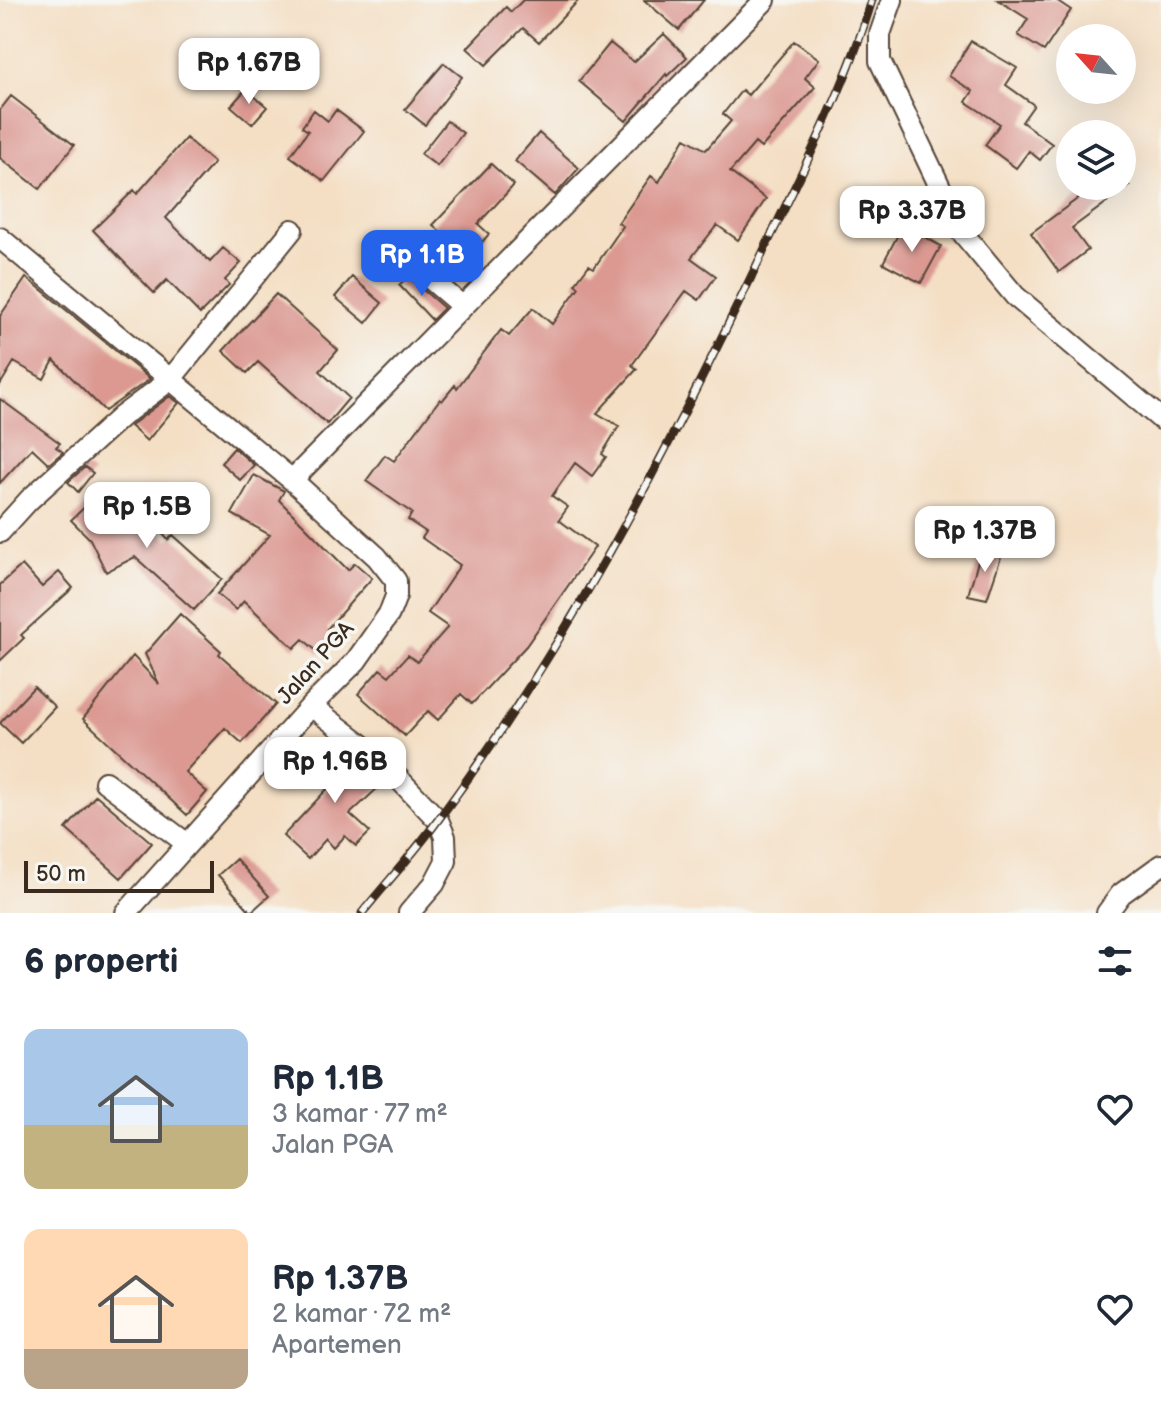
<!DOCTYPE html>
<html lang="id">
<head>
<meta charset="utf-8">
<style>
	body { margin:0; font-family:"Balsamiq Sans",sans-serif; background:#f2f2f3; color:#1f2937; height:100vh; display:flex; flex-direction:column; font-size:30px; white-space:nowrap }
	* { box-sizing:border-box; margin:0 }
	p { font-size:26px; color:#747a83 }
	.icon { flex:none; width:44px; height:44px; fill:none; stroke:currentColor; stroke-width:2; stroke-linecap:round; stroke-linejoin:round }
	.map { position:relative; height:913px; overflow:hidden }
	.drawer { display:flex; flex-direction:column; background:#fff; flex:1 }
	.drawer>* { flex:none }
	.needle { width:52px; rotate:297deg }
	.buttons { position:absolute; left:1056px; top:24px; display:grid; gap:16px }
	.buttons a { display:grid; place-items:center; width:80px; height:80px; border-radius:50%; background:#fff; box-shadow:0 8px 32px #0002; font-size:40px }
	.scale { position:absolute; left:24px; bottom:20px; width:190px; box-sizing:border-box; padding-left:8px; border:4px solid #3b2a1e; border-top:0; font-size:22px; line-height:28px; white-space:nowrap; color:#3b2a1e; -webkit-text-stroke:6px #f6f6f2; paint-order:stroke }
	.price { position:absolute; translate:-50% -68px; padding:0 18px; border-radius:16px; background:#fff; color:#222; font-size:26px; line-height:52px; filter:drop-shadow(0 2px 4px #0008) }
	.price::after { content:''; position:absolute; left:50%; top:48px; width:24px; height:18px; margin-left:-12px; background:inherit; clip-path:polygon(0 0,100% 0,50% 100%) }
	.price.current { background:#2563eb; color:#fff }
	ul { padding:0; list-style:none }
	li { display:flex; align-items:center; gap:24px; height:200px; padding:0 24px }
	li span { display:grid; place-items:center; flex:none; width:224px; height:160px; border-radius:16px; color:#555 }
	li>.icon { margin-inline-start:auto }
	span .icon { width:96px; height:96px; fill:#fffc; stroke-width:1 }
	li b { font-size:34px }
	h2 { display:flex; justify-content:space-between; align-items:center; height:96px; padding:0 24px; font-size:34px }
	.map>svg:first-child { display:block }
	.building { fill:#db9992 }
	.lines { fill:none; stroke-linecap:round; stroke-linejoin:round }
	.minor-casing { stroke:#574537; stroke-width:24 }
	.minor { stroke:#fff; stroke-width:20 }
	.rail-casing { stroke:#3b2a1e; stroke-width:9 }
	.rail { stroke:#f6f6f2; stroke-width:6; stroke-dasharray:18; stroke-linecap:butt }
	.labels { text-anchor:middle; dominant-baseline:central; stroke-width:7; stroke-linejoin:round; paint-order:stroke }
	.street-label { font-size:22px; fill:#3b2a1e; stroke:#f6f6f2 }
</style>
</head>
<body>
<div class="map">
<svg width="1161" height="913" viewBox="0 0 1161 913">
	<rect width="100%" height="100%" fill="#f6f6f2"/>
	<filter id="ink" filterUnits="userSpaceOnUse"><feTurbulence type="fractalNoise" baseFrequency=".0125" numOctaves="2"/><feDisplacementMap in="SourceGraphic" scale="16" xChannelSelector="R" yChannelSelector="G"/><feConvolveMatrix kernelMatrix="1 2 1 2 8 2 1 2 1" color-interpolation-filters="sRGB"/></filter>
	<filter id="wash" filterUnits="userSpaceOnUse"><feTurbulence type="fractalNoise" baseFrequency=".006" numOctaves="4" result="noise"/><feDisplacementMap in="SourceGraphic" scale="32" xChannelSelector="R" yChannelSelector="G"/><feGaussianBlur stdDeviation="1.8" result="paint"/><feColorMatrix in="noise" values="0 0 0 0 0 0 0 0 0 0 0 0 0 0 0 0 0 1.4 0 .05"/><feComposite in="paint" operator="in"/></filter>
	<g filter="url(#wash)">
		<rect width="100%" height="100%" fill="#f4dfc4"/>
		<g id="blocks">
			<path class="building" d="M523,0H579L539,42L523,28L486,65L467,48L506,7L511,12Z
				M644,0H704L679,30Z
				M998,0H1056L1071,10L1044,51L1018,35L1028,19Z
				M664,34L687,57L667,76L666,74L626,121L579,81L610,43L634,62Z
				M794,41L819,59L805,78L815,87L761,148L755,143L730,172L766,199L738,240L717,225L691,258L716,276L699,300L686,291L632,365L637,369L597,413L619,426L602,454L606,457L592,476L575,463L552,496L568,507L559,520L595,547L526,646L472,704L461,694L438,720L428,711L405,736L358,694L380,669L389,676L408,655L417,662L448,627L428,613L460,565L422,538L426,532L408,520L412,513L366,481L385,455L394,461L440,399L442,401L455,385L457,388L501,330L509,336L533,308L552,324L579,287L575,284L589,265L594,268L623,226L618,223L651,176L659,182L685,138L706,150L731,121L723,114L742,90L748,95Z
				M971,41L1017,68L1006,85L1034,105L1022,122L1052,144L1040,160L1029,151L1016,168L985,145L1000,124L966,102L973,91L949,76Z
				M444,63L462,77L425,125L405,109Z
				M246,89L267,107L252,124L231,106Z
				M11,96L74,145L40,189L0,158V110Z
				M314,110L328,121L336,110L364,131L324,181L290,156L308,131L302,127Z
				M447,121L463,133L437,166L421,154Z
				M539,133L579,168L555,195L515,161Z
				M186,138L214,163L166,218L210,262L223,248L241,263L225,280L229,285L200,314L167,280L154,293L93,230L134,190L137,194Z
				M491,164L514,185L478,224L489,234L469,257L433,225Z
				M1095,186H1129L1072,228L1088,250L1059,272L1031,233Z
				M903,225L941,246L921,283L883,263Z
				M352,277L382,303L366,323L335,297Z
				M408,277L444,308L432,320L399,285Z
				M26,278L37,286L150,379L105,411L54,360L44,379L14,362L0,385V316Z
				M276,294L338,350L320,371L349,398L327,424L258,362L247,373L223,351Z
				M170,396L179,403L147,441L130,426Z
				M0,399L60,443L56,447L63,452L49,464L32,448L0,483Z
				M234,448L254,465L240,480L221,463Z
				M85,467L93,473L78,492L68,482Z
				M254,475L284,491L279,500L348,570L355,563L372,578L327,629L336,637L320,654L303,639L294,648L244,601L236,610L217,594L270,535L232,514Z
				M131,497L168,540L173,535L222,579L194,610L135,557L106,572L90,539L71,520L91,501L107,518Z
				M982,548L1002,554L987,599L968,595Z
				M22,565L42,587L59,572L73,588L21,635L24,638L0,661V585Z
				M180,614L221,651L219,654L276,704L242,743L225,728L185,772L207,792L187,815L83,719L133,656L159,684L145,654Z
				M34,687L55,707L21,743L0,723Z
				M340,744L354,755L381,785L350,814L370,832L356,846L345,836L334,848L326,839L308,859L283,836L331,785L315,768Z
				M96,795L152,843L121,878L66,829Z
				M236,859L269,896L251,912L218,875Z"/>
		</g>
	</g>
	<g filter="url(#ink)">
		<use href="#blocks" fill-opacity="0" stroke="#574537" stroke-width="2"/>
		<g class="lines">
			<g class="minor-casing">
				<path id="minor" d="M892,0L880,34V61L961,231L1015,296L1161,419
					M0,238L292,480L377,557L396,581V596L389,614L356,661L311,706L126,913
					M400,253L462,306
					M292,480L765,0
					M0,532L29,500L122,416L170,380L292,230
					M311,706L378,757L438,820L445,837L446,861L434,884L409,913
					M105,782L186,843
					M1107,913L1121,894L1161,865"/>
			</g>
			<use href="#minor" class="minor"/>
			<g class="rail-casing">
				<path id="rail" d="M362,913C387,882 415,852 438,820C564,650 663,461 754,271C796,183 844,94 872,0"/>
			</g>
			<use href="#rail" class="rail"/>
		</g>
	</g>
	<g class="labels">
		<g class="street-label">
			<text transform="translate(316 663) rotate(-48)">Jalan PGA</text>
		</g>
	</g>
</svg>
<div class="buttons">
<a><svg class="needle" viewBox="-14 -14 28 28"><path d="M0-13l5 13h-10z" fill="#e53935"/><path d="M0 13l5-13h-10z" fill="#747a83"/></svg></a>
<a><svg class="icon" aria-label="layers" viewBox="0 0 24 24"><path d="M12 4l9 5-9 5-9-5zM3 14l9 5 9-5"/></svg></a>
</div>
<div class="scale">50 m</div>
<b class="price" style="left:249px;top:106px">Rp 1.67B</b>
<b class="price" style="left:912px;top:254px">Rp 3.37B</b>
<b class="price current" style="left:422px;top:298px">Rp 1.1B</b>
<b class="price" style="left:147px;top:550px">Rp 1.5B</b>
<b class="price" style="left:985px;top:574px">Rp 1.37B</b>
<b class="price" style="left:335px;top:805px">Rp 1.96B</b>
</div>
<section class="drawer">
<h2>6 properti<svg class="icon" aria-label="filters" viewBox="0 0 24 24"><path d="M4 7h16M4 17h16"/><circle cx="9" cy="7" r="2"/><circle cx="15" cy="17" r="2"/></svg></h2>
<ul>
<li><span style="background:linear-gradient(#a9c7e8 60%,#c2b280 0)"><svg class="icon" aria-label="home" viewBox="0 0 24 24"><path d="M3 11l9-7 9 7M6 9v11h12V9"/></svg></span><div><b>Rp 1.1B</b><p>3 kamar · 77 m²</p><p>Jalan PGA</p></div><svg class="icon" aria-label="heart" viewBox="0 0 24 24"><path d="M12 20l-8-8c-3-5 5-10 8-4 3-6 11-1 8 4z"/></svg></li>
<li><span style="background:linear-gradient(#ffd9b3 75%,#b9a48a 0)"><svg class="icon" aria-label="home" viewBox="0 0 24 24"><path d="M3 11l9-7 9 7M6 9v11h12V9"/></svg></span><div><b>Rp 1.37B</b><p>2 kamar · 72 m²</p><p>Apartemen</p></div><svg class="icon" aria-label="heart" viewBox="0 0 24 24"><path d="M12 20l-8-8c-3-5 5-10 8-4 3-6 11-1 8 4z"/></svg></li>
</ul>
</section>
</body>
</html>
